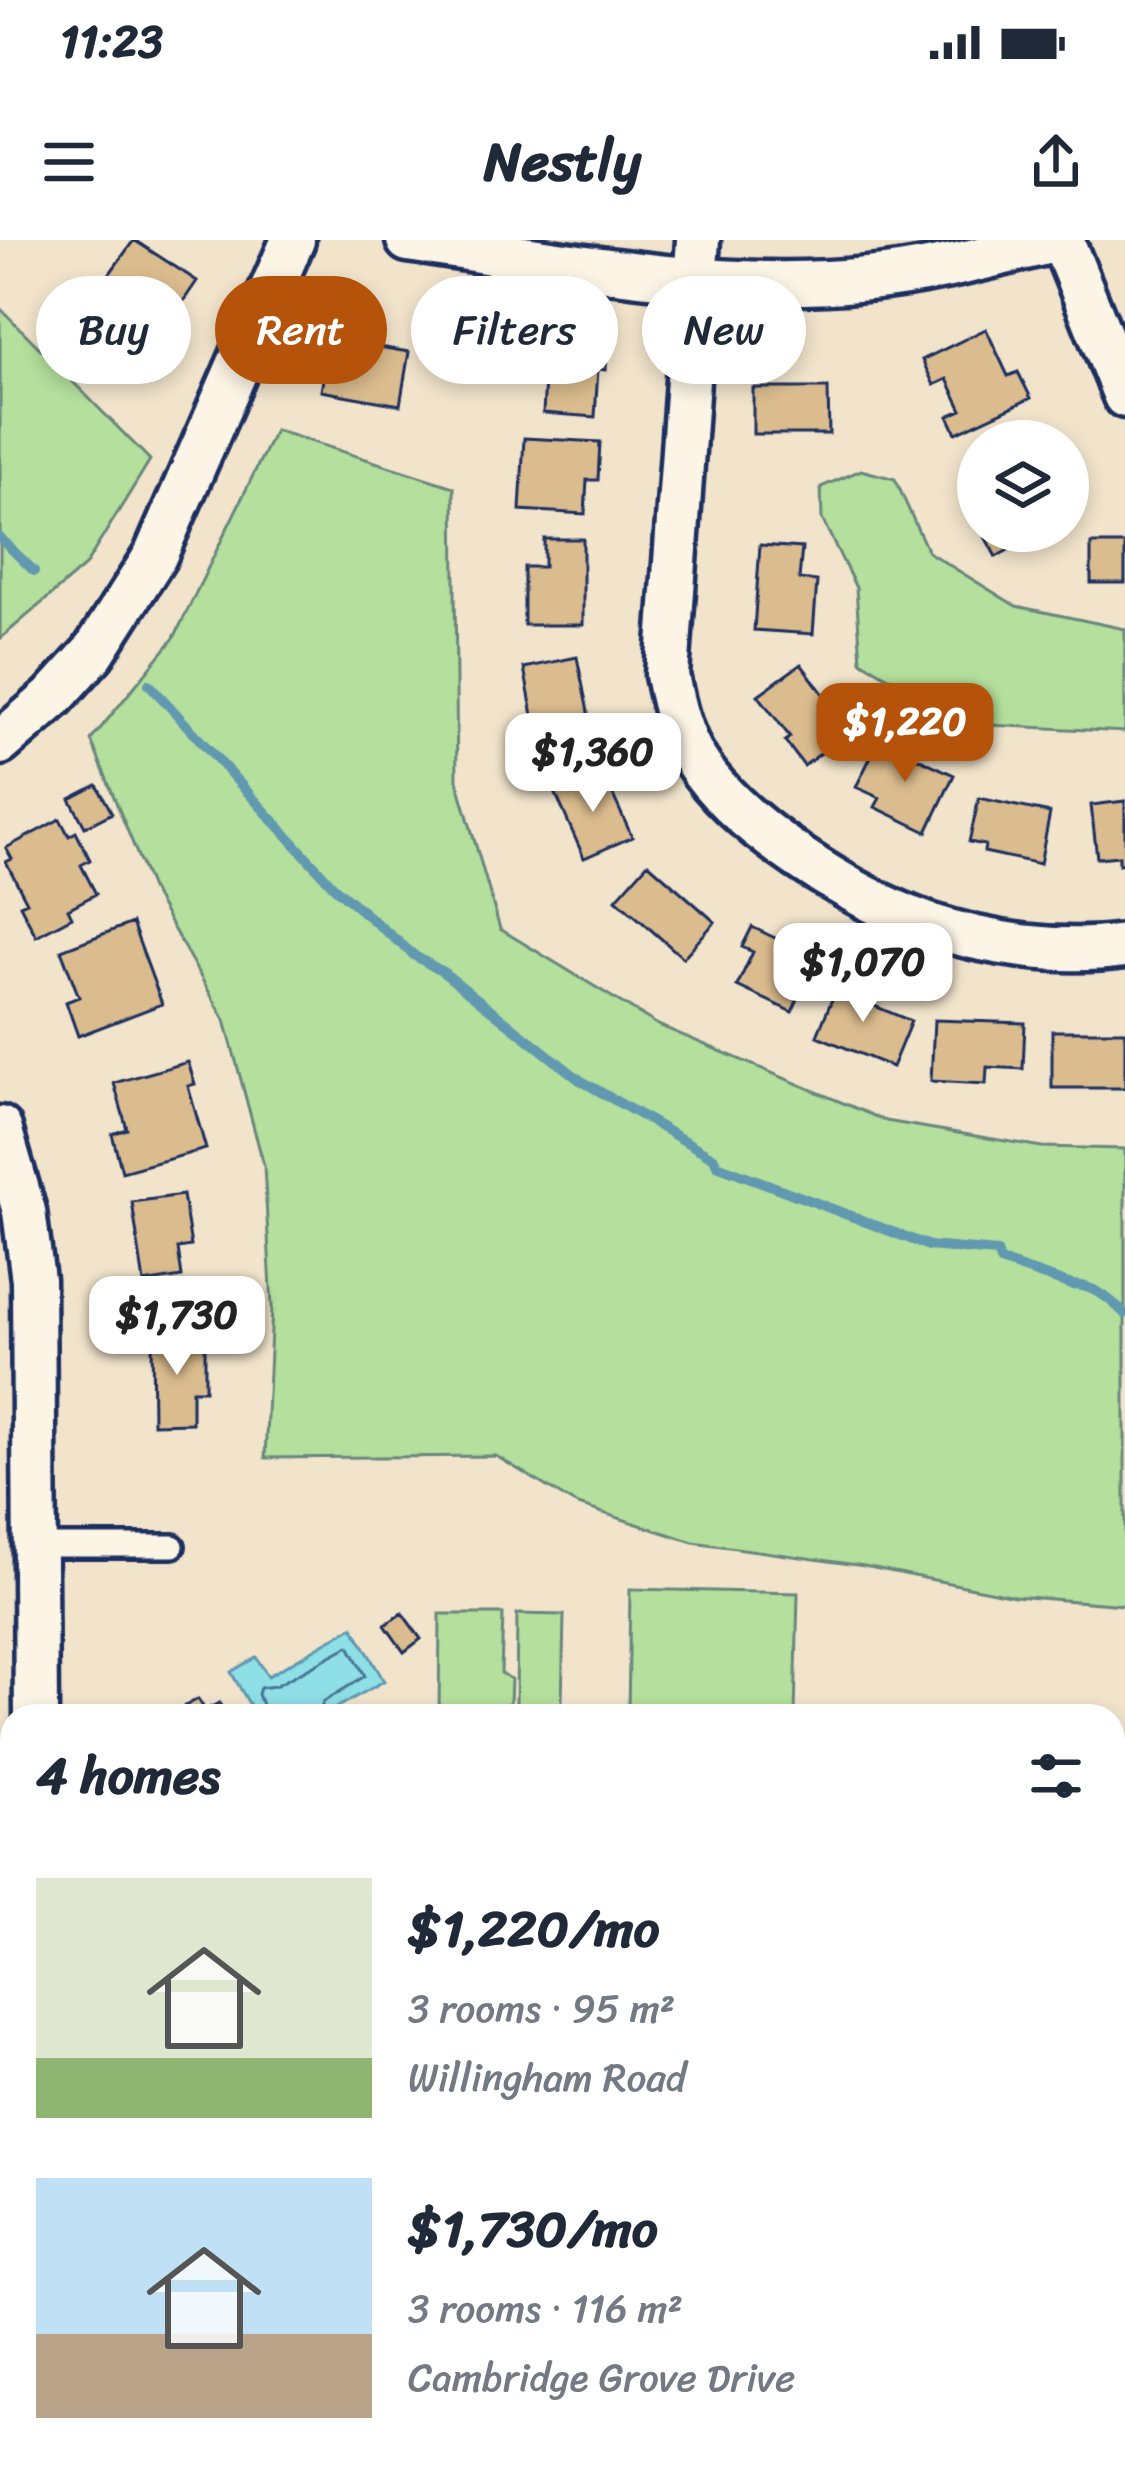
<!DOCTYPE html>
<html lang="en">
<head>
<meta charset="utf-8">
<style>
	body { margin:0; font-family:Sriracha,sans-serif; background:#f2f2f3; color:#1f2937; height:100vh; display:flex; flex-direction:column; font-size:45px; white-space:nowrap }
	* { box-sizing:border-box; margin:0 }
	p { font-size:39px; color:#747a83 }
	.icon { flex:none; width:66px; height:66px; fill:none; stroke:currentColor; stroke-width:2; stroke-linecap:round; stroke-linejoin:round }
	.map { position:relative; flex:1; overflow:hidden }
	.sheet { position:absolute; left:0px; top:1464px; width:1125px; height:771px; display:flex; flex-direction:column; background:#fff; border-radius:36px 36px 0 0; box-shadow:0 6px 18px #0003 }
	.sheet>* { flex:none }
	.banner { position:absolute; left:36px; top:36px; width:1053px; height:108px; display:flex; gap:24px }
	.buttons { position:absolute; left:957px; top:180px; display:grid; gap:24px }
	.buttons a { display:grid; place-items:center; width:132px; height:132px; border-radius:50%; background:#fff; box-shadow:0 6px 18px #0003; font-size:60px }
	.price { position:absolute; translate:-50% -102px; padding:0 27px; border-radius:24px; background:#fff; color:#222; font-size:39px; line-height:78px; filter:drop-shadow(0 3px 6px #0008) }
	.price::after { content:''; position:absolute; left:50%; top:72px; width:36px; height:27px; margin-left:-18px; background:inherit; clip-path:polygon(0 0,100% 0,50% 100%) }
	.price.active { background:#b45309; color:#fff }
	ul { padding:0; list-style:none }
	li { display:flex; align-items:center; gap:36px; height:300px; padding:0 36px }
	li span { display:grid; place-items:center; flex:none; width:336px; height:240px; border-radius:0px; color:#555 }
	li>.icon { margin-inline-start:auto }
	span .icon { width:144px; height:144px; fill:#fffc; stroke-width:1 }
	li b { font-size:51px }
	h2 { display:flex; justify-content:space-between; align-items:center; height:144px; padding:0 36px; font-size:51px }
	.pill { padding:0 42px; border-radius:54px; background:#fff; box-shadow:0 6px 18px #0003; font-size:42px; line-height:108px }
	.pill.active { background:#b45309; color:#fff }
	.status { display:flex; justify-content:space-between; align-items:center; height:84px; padding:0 60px; background:#fff; direction:ltr }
	.status svg { height:33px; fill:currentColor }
	header { display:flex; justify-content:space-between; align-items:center; height:156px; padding:0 36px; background:#fff; font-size:54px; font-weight:700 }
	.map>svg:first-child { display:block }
	.green { fill:#b4df9c; stroke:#68877d; stroke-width:3 }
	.water { fill:#8edfe6; stroke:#6099b0; stroke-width:3 }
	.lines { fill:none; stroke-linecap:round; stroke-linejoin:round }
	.shore { stroke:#497594; stroke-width:3 }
	.stream { stroke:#6099b0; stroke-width:10 }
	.building { fill:#dbbc8e; stroke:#1b2f5e; stroke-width:3 }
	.service-casing { stroke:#1b2f5e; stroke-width:30 }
	.minor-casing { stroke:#1b2f5e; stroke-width:51 }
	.service { stroke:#fcf5e5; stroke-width:21 }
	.minor { stroke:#fcf5e5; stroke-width:42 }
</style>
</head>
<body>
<div class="status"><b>11:23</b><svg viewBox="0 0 49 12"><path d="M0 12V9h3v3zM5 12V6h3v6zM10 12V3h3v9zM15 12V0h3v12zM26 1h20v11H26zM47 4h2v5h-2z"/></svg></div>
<header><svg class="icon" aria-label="menu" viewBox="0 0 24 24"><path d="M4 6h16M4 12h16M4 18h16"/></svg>Nestly<svg class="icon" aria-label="share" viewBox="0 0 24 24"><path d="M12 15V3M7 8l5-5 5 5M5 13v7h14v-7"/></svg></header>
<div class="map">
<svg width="1125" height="2233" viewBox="0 0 1125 2233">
	<rect width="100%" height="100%" fill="#f2e4cb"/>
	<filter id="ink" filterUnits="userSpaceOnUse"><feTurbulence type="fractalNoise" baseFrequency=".00833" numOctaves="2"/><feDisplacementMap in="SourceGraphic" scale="24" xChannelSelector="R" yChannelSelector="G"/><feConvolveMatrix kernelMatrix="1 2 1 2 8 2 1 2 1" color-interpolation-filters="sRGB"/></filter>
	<g filter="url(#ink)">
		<path class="green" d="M0,68L150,220L85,326L0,399Z
			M275,190L454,247L457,540L500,689L658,785L886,881L1042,907L1125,909V1365L1014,1356L864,1326L693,1302L575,1264L496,1216L265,1218L272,1067L264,926L225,780L152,651L91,500L174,398Z
			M861,230L895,239L928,312L1016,366L1125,389V492L970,484L861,421L856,348L822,279L821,247Z
			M630,1349L798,1353L795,1476H628Z
			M440,1374H503L501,1433L511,1439L510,1462L484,1476H439Z
			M517,1374L564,1375L562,1466H516Z
			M209,2223H963V2233H209Z"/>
		<path class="water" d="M353,1387L384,1441L322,1476H256L231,1432L256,1417L268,1436Z"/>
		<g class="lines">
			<path class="shore" d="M266,1476L258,1454L260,1448L275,1446L349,1406L365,1436L323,1462L319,1476"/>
			<path class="stream" d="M0,298L34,331
				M149,444L334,647L415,716L443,732L580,840L714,918L717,925L929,1006L997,1012L1000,1021L1072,1045C1094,1045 1110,1059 1125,1074"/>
		</g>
		<path class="building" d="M134,0L197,41L171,79L152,65L143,78L100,47Z
			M548,89L608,93L606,130L598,129L595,177L543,173Z
			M986,89L1008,136L1018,132L1031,158L956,193L948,176L962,170L947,139L934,145L922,120Z
			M330,99L409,112L400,165L321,151Z
			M753,148H828L829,194H753Z
			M524,198L600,202L598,240H587L585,274L520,270Z
			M978,247V284L962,255Z
			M982,291H1042L996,317Z
			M544,299H583V385H524V327H544Z
			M1091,304H1125V343H1091Z
			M760,305L802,308L799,339L817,341L813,394L754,390Z
			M577,417L593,497L539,507L524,428Z
			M801,424L851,491L804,526L785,501L790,497L758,455Z
			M879,500L954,535L927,592L875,567L880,558L856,547Z
			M602,531L632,597L584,618L555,552Z
			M97,545L112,573L85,587L70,559Z
			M979,558L1050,573L1040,624L984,612L985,605L969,602Z
			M1125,561V623L1119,624V616L1097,618L1091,565Z
			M60,579L69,596L76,592L90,620L81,625L96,654L68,669L72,677L36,696L20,665L27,662L6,622L12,619L6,608Z
			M648,623L715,682L683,718L616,659Z
			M132,683L162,764L78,796L66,762L79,757L61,710Z
			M752,687L817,718L792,772L737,746L753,712L742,707Z
			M841,737L867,747L862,761L911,781L892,827L817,796Z
			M934,780L1025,783L1023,829L987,827L986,844L931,841Z
			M1052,791H1125V848H1052Z
			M188,822L195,844L188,846L206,909L122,932L112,894L127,889L114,843Z
			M183,955L191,1006L178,1008L182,1037L144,1043L132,962Z
			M205,1097V1150H192V1183L153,1184L152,1098Z
			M402,1373L421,1399L404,1412L385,1385Z
			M198,1459L205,1470L219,1463L227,1476H167Z
			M1113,1523H1125V1573H1115Z
			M1113,1773H1125V1824L1122,1806H1113Z
			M1113,1911H1125V1951H1117V2000H1113Z
			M1113,2018H1125V2103H1113Z
			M1113,2133H1125V2216H1113Z"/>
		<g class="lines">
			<g class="service-casing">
				<path id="service" d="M36,1306H173"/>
			</g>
			<g class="minor-casing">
				<path id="minor" d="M408,0C557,22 716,55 867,39C932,33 995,15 1058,0
					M698,0L667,435C673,465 680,495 696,521C737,586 854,659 926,684C989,705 1059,715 1125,706
					M1062,0L1125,156
					M0,503L53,457L93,413L155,316L293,0
					M0,888L24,971L33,1040L36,1476
					M0,1648H12
					M1113,1666H1125
					M0,2182L12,2180
					M159,2223V2233"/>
			</g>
			<use href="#service" class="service"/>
			<use href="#minor" class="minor"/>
		</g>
	</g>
</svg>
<div class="buttons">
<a><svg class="icon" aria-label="layers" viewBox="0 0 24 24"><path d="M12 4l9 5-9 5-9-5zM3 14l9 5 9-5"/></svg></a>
</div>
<b class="price active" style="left:905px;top:545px">$1,220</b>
<b class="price" style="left:593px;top:575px">$1,360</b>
<b class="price" style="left:863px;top:785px">$1,070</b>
<b class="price" style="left:177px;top:1138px">$1,730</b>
<div class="banner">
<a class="pill">Buy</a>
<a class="pill active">Rent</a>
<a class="pill">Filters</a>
<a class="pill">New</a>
</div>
<section class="sheet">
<h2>4 homes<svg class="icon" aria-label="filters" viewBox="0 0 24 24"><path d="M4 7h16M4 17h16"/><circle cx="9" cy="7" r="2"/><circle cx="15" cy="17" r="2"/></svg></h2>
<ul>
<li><span style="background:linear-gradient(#dfe7d0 75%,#8fb573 0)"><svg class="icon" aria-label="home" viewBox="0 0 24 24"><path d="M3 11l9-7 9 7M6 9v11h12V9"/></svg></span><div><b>$1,220/mo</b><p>3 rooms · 95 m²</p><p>Willingham Road</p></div></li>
<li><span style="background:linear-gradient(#bfe0f5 65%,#b9a48a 0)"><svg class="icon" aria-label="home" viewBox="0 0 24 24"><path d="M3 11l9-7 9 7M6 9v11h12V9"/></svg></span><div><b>$1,730/mo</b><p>3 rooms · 116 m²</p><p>Cambridge Grove Drive</p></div></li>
</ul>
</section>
</div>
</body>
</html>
